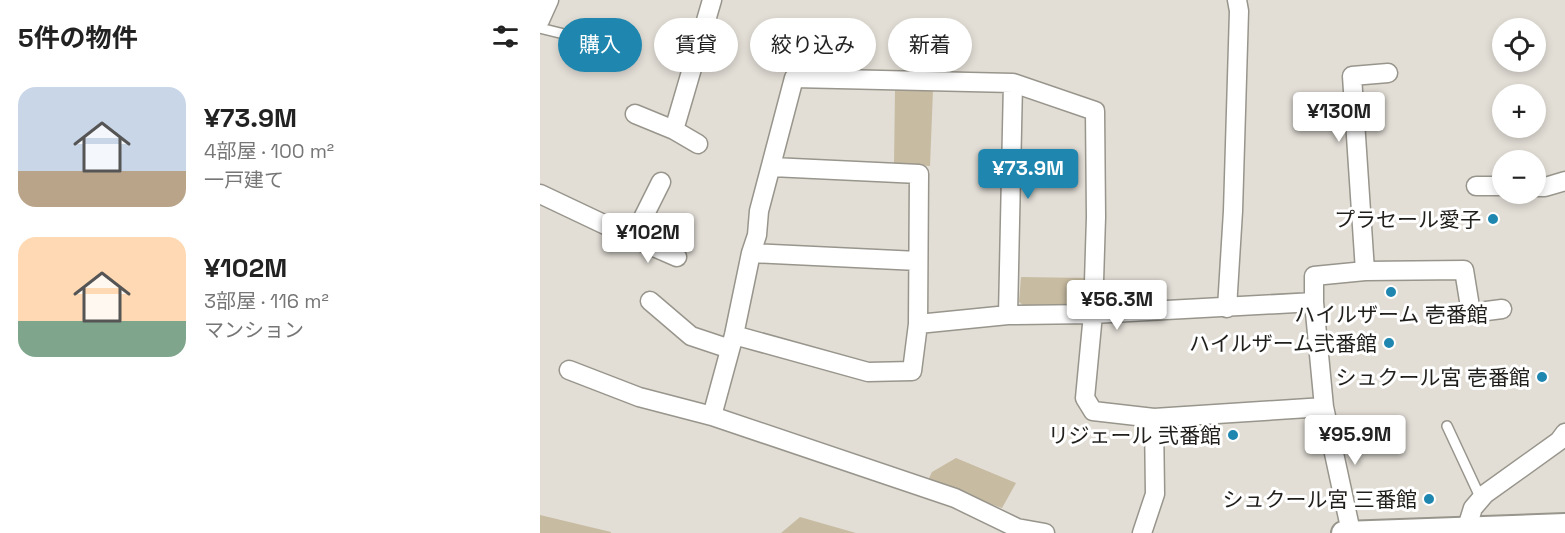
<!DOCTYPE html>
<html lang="ja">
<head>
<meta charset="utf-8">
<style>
	body { margin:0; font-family:"Space Grotesk","Noto Sans JP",sans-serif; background:#f6f6f6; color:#222; height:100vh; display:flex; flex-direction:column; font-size:22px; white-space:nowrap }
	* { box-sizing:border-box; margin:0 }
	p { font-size:20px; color:#767676 }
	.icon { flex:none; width:33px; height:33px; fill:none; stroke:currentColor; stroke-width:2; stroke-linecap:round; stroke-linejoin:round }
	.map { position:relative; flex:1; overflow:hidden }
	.panel { display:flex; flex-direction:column; background:#fff; width:540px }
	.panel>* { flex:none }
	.banner { position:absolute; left:18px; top:18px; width:570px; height:54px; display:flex; gap:12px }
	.controls { position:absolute; left:952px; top:18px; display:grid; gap:12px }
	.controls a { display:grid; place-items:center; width:54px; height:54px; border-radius:50%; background:#fff; box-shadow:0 3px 9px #0003; font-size:30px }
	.price { position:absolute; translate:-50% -51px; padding:0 14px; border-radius:6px; background:#fff; color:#222; font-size:20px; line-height:39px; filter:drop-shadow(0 2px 3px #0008) }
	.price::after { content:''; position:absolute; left:50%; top:36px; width:18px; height:14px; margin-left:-9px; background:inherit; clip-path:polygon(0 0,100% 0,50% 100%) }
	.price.on { background:#1e86af; color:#fff }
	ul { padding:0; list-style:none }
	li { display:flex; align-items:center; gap:18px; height:150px; padding:0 18px }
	li span { display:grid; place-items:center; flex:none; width:168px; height:120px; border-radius:18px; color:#555 }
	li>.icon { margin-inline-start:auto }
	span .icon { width:72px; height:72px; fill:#fffc; stroke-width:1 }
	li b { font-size:26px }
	h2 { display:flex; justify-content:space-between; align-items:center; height:72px; padding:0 18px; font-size:26px }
	.chip { padding:0 21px; border-radius:27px; background:#fff; box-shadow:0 3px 9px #0003; font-size:21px; line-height:54px }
	.chip.on { background:#1e86af; color:#fff }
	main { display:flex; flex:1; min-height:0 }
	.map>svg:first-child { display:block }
	.green { fill:#c7bba1 }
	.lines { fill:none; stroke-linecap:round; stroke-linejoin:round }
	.service-casing { stroke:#98958c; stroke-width:12 }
	.minor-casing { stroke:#98958c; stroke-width:21 }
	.tertiary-casing { stroke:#98958c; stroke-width:26 }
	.service { stroke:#fff; stroke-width:9 }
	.minor { stroke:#fff; stroke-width:18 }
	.tertiary { stroke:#fff; stroke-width:22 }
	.poi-dot { fill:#1e86af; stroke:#fff; stroke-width:2 }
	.labels { text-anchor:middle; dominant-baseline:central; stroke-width:6; stroke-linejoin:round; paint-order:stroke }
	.poi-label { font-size:21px; fill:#201f1c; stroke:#fff; text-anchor:end }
</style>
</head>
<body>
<main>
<section class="panel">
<h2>5件の物件<svg class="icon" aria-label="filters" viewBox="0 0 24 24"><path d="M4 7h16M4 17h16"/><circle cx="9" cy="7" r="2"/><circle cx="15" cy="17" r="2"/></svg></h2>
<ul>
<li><span style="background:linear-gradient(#c9d6e8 70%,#b9a48a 0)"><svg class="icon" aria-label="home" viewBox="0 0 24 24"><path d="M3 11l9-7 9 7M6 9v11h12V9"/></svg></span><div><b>¥73.9M</b><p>4部屋 · 100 m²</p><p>一戸建て</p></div></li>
<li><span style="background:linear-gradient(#ffd9b3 70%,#7fa58c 0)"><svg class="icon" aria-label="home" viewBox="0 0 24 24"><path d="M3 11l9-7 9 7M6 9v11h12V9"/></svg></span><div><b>¥102M</b><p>3部屋 · 116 m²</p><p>マンション</p></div></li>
</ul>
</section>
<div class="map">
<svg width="1025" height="533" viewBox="0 0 1025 533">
	<rect width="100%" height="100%" fill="#e2ded6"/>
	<path class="green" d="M355,89L393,90L390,166L354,164Z
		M481,277L547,278L545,304L487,308L479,302Z
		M416,458L476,483L462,508L387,482L392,472Z
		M0,515L71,532V533H0Z
		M260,517L316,533H241Z"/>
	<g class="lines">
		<g class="service-casing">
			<path id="service" d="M0,28L81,48
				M907,426L941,499"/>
		</g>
		<g class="minor-casing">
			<path id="minor" d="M0,20L9,0
				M95,114L134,130L172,0
				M134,130L158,144
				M936,186H963
				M996,187H1005L1025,181
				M0,194L93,238L121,182
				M93,238L137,257
				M211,253L378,261
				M825,271L812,76L848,73
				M110,301L151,336L190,349
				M687,308L693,211L699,11L697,0
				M468,315L473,83
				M378,324L468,315L553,314L774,302
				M194,335L328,372L372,371L378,324L379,174L232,167
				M29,370L99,397L172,416L415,498L477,528L505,533
				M172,416L194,335L211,253L217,235L219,211L254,78L473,83L555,111L556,217L553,314L545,398L553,411L614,418L784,407
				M927,527L933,508L945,494L1019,441L1025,433
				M811,532L784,407L774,302V276L825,271L924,270L931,313L962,309
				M602,533L615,494L614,418"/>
		</g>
		<g class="tertiary-casing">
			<path id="tertiary" d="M803,533L1025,525"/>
		</g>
		<use href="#service" class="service"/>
		<use href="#minor" class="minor"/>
		<use href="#tertiary" class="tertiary"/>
	</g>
	<g class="poi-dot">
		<circle cx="953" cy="219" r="6"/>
		<circle cx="851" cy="292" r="6"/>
		<circle cx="849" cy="343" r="6"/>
		<circle cx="1002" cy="377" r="6"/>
		<circle cx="693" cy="435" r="6"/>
		<circle cx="889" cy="499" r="6"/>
	</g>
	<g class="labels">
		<g class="poi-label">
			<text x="941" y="219">プラセール愛子</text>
			<text x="851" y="314" text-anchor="middle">ハイルザーム 壱番館</text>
			<text x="837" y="343">ハイルザーム弐番館</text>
			<text x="990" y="377">シュクール宮 壱番館</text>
			<text x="681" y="435">リジェール 弐番館</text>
			<text x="877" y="499">シュクール宮 三番館</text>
		</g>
	</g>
</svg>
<div class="controls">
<a><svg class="icon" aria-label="locate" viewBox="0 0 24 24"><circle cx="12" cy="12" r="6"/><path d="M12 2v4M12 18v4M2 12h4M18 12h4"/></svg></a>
<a>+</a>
<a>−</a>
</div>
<b class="price" style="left:799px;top:143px">¥130M</b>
<b class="price on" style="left:488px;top:200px">¥73.9M</b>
<b class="price" style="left:108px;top:264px">¥102M</b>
<b class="price" style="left:577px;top:331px">¥56.3M</b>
<b class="price" style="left:815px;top:466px">¥95.9M</b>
<div class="banner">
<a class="chip on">購入</a>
<a class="chip">賃貸</a>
<a class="chip">絞り込み</a>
<a class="chip">新着</a>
</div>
</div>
</main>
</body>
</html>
